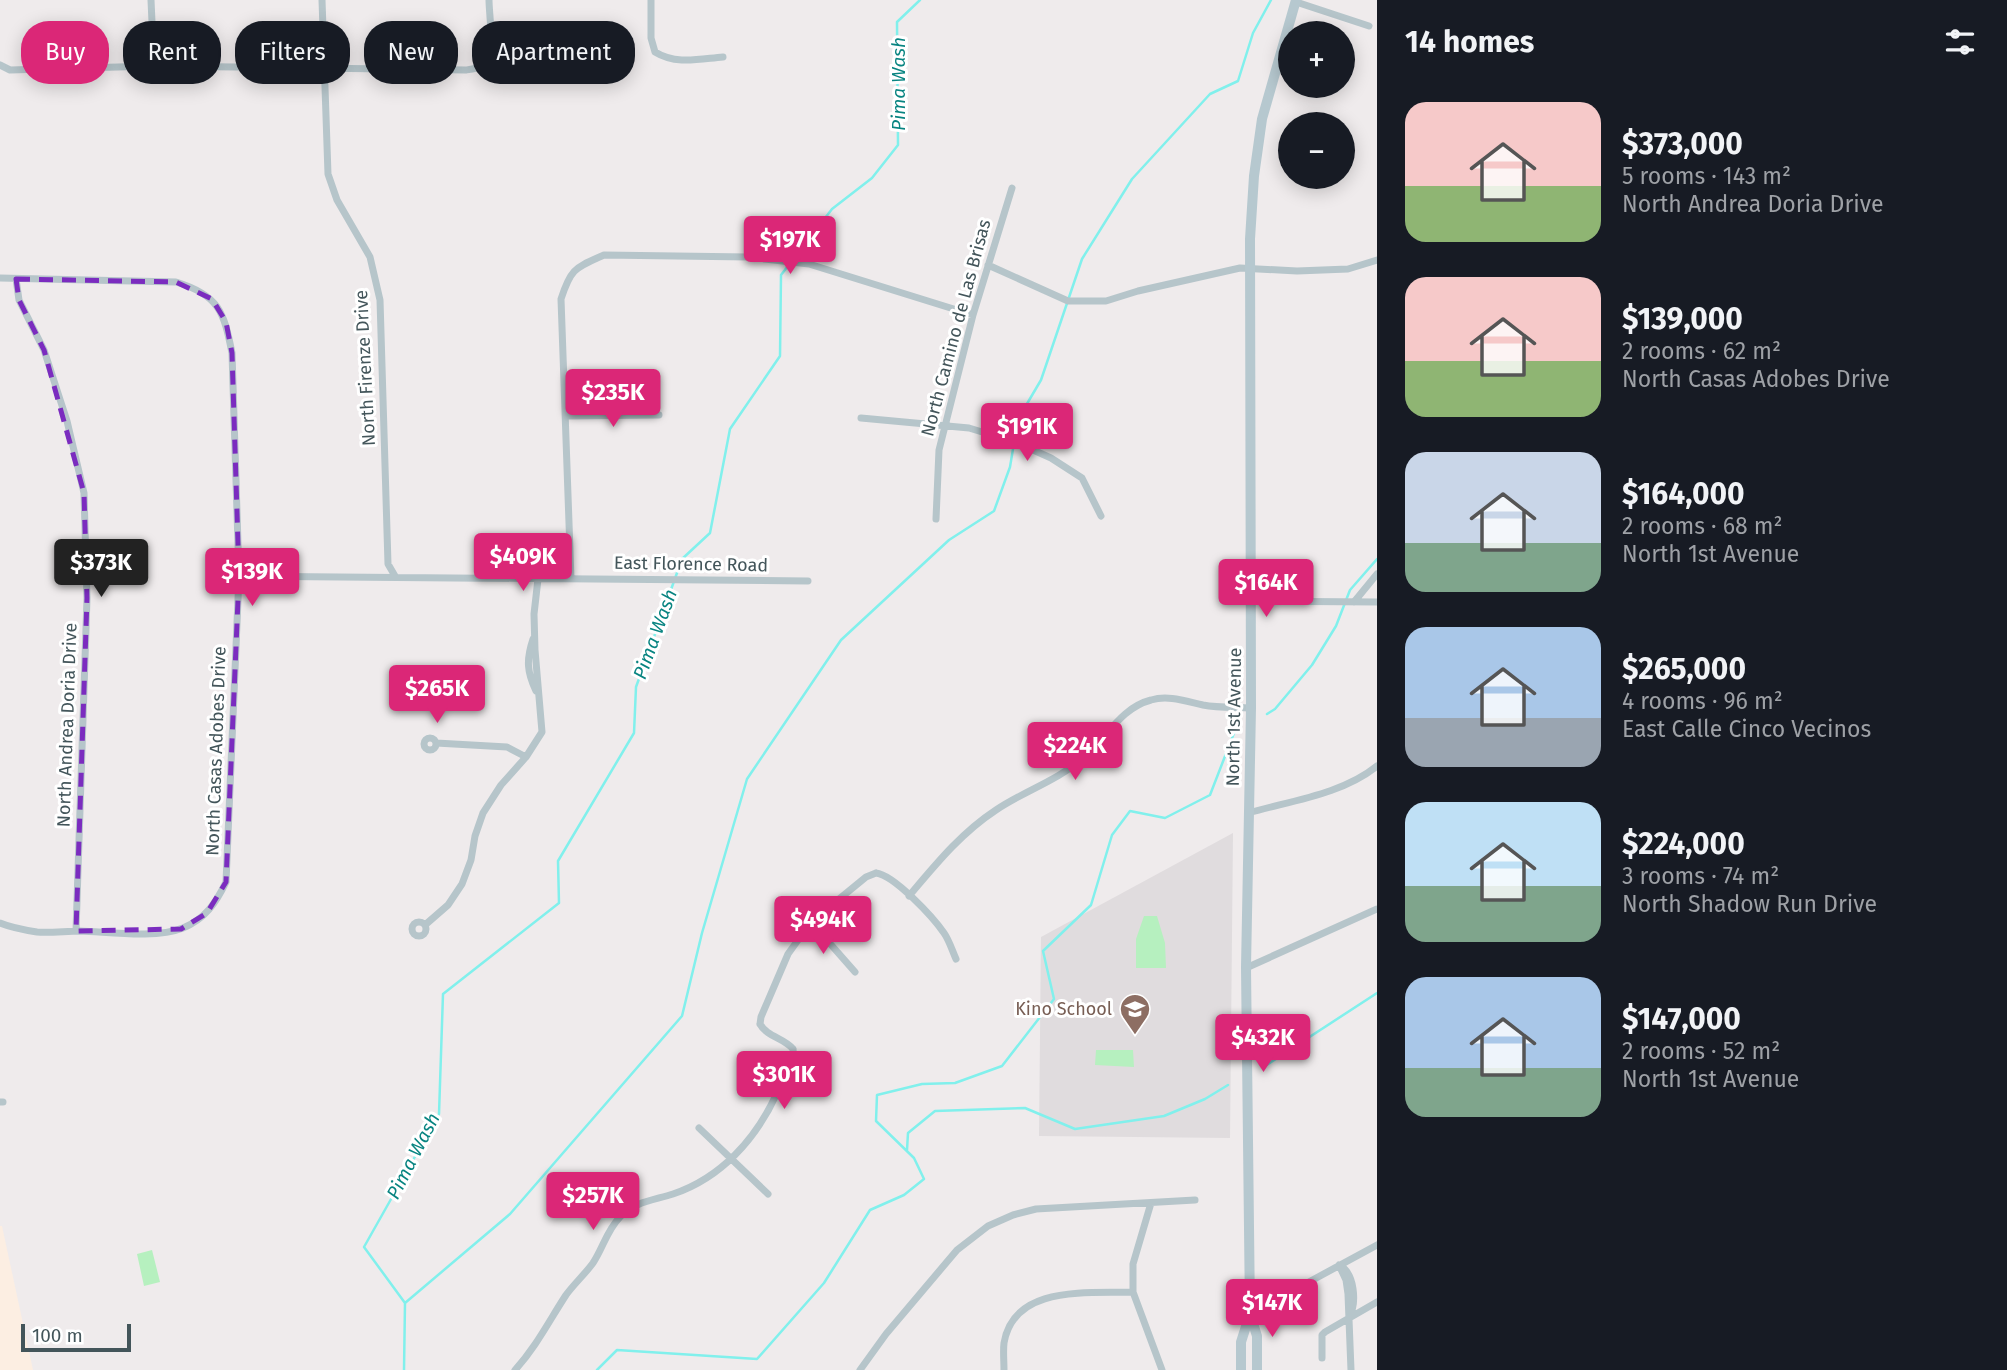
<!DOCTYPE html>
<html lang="en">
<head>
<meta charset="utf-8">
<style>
	body { margin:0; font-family:"Fira Sans",sans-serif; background:#242831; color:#f1f3f6; height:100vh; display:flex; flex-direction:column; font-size:26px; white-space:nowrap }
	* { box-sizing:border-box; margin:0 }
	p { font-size:23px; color:#9ea1a6 }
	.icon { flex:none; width:38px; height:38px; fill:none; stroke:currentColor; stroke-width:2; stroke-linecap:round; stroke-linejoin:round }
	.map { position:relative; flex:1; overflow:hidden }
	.sheet { display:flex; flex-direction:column; background:#171b24; width:630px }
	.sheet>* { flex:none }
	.guide { position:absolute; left:21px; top:21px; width:665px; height:63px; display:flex; gap:14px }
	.fabs { position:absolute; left:1278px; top:21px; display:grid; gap:14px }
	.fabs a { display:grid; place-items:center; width:77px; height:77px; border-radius:50%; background:#171b24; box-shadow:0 4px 18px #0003; font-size:35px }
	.scale { position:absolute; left:21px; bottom:18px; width:110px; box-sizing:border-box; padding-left:7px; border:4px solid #43555a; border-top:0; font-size:19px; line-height:24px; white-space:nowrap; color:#43555a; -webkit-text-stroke:5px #fff; paint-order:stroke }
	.price { position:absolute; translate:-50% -60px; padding:0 16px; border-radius:7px; background:#db2777; color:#fff; font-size:23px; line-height:46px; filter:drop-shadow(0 2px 4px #0008) }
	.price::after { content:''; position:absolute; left:50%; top:42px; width:21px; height:16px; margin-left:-10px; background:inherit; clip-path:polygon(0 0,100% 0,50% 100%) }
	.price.on { background:#222; color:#fff }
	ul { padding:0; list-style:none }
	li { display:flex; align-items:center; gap:21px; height:175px; padding:0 28px }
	li span { display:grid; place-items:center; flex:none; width:196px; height:140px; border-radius:21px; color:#555 }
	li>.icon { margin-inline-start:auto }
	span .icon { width:84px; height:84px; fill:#fffc; stroke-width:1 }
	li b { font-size:30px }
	h2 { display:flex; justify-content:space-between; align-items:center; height:84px; padding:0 28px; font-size:30px }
	.tag { padding:0 24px; border-radius:28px; background:#171b24; box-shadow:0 4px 18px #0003; font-size:24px; line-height:63px }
	.tag.on { background:#db2777; color:#fff }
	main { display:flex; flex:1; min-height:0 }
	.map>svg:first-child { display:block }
	.commercial { fill:#fceee2 }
	.education { fill:#e0dcde }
	.green { fill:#b6f0bf }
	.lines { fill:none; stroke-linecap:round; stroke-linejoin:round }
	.stream { stroke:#81f0ec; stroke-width:2.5 }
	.street { stroke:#b6c5ca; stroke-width:7 }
	.secondary { stroke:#b6c8cf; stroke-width:10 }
	.marked { fill:none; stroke:#7b2cbf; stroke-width:5; stroke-dasharray:14 9; stroke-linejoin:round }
	.labels { text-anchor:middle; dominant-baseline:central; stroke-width:6; stroke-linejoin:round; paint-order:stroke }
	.street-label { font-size:18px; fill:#43555a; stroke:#fff }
	.education-label { font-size:18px; fill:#785e54; stroke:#fff; text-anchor:end }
	.water-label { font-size:19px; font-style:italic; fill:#088481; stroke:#fff }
</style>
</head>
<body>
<main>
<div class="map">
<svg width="1377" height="1370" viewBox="0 0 1377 1370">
	<rect width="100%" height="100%" fill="#efebec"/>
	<path class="commercial" d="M0,1226H2L33,1370H0Z"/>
	<path class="education" d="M1233,833L1230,1138L1039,1136L1041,937Z"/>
	<path class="green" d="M1144,916H1157L1165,943L1166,968H1136V939Z
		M1096,1050H1133L1134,1067L1095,1065Z
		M152,1250L160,1282L144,1286L137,1254Z"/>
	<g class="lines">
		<path class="stream" d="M1267,714L1275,709L1312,665L1336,626L1350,590L1377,559
			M1265,1066L1377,993
			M907,1150L908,1133L935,1111L1025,1108L1075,1129L1164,1116L1205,1099L1228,1085
			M405,1303L510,1214L682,1016L702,933L747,779L841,640L949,540L994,511L1010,467L1018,419L1041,380L1082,259L1132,179L1210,94L1238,81L1253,33L1271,0
			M404,1370L405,1303L364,1247L439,1114L443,994L559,903L558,861L634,733L636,687L682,559L710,533L730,429L780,356L781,275L832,209L872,178L898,145L897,22L920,0
			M597,1370L617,1350L757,1359L824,1283L870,1210L904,1195L924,1179L914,1158L876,1121L877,1095L922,1084L955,1083L1002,1066L1054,999L1043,951L1091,905L1112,835L1130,811L1165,818L1210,795L1234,733L1239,729"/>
		<path class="street" d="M151,0L154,66
			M322,0L328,174L337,200L370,257L380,300L388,564L395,576
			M651,0V38L655,52C676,65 699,59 723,57
			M1296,2L1369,26
			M0,65L10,70L154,66L466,70C473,69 482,68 487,62C495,52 489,14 489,0
			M988,265L1068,301H1106L1138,291L1240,268L1297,271L1348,269L1377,260
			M0,278L176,282C219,295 224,312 232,353L239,576L226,882C216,903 205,919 183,928C155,939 110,932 80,931C66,931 51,933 37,932C24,930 12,928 0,923
			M16,279L19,300L44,350L67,421L84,493L87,598L76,931
			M566,416L659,415
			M861,418L969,428L1015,442L1051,458L1082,478L1101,516
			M936,519L939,450L973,315L1012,188
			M239,576L808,581
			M571,579L561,299C571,268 575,268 604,255L748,257L809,264L973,315
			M1251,601L1377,602
			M1354,602L1377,574
			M533,639C526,660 527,672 536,691
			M424 744a6 6 0 1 1 12 0a6 6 0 1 1-12 0Z
			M436,743L507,747L526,757
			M1248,813C1290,801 1343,794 1377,766
			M876,873C894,875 933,917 944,933C949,940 952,950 956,959
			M909,896C936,864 961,833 996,810C1024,791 1057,781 1083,758C1106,739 1120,708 1151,700C1168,695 1185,701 1203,705C1219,708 1235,707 1251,708
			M811,922L855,972
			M412 929a7 7 0 1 1 14 0a7 7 0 1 1-14 0Z
			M425,925L448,905L462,884L471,860L475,836L483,813L501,785L526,757L542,732L535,650L534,614L538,579
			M1246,968L1377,909
			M760,1024L761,1017L788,954L811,922L866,877L876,873
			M760,1024C767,1037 784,1038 793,1049
			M0,1102H3
			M699,1128L768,1194
			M1151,1203L1133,1264V1292L1162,1370
			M1250,1314L1377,1245
			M1349,1317C1357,1303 1355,1273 1339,1265L1346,1280L1348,1294L1351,1370
			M1322,1358V1335L1325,1332L1377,1302
			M515,1370C536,1347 549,1321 566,1295C574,1284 585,1274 593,1263C603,1248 607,1230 620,1217C633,1202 655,1200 673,1194C721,1178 756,1139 777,1093C782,1080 795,1063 793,1049
			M860,1370L886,1334L957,1250L988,1226L1013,1215L1036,1209L1195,1200
			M1004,1370C1004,1361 1003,1351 1004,1343C1014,1284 1089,1294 1133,1292"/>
		<path class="secondary" d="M1241,1370V1342L1250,1314
			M1257,1370V1336L1250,1314L1246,967L1251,708L1250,239L1254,176L1262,119L1296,0"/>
	</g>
	<path class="marked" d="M16,279L176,282L212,299L226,322L232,353L239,576L226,882L207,913L181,929L76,931L87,598L84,493L44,350L19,300Z"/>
	<defs>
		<g id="school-pin" transform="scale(1.575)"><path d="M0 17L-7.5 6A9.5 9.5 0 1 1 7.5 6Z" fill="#8d6e63" stroke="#fff"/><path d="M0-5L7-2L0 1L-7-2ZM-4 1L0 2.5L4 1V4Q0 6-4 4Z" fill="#fff"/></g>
	</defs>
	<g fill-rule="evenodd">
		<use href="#school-pin" x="1135" y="1009"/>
	</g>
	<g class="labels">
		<g class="street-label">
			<text transform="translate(956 328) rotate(-75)">North Camino de Las Brisas</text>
			<text transform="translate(365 368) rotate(-93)">North Firenze Drive</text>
			<text transform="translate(691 564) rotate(1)">East Florence Road</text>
			<text transform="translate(1234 717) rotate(-89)">North 1st Avenue</text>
			<text transform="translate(67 725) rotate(-88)">North Andrea Doria Drive</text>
			<text transform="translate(216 751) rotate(-88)">North Casas Adobes Drive</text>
		</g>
		<g class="education-label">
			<text x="1112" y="1009">Kino School</text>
		</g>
		<g class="water-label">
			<text transform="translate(898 84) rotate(-90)">Pima Wash</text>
			<text transform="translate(655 634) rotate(-70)">Pima Wash</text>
			<text transform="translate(413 1156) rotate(-63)">Pima Wash</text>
		</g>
	</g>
</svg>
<div class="fabs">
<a>+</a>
<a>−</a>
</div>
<div class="scale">100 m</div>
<b class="price" style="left:790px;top:276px">$197K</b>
<b class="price" style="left:613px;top:429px">$235K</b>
<b class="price" style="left:1027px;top:463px">$191K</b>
<b class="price" style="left:523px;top:593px">$409K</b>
<b class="price on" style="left:101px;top:599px">$373K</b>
<b class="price" style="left:252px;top:608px">$139K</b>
<b class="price" style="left:1266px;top:619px">$164K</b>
<b class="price" style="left:437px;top:725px">$265K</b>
<b class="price" style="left:1075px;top:782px">$224K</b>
<b class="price" style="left:823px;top:956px">$494K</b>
<b class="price" style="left:1263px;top:1074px">$432K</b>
<b class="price" style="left:784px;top:1111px">$301K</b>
<b class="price" style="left:593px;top:1232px">$257K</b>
<b class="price" style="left:1272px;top:1339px">$147K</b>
<div class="guide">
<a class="tag on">Buy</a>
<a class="tag">Rent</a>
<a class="tag">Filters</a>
<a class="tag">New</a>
<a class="tag">Apartment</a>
</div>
</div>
<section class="sheet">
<h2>14 homes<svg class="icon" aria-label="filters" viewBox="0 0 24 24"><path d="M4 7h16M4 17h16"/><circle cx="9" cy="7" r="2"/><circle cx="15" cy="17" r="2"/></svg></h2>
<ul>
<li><span style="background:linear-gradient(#f6c9c9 60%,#8fb573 0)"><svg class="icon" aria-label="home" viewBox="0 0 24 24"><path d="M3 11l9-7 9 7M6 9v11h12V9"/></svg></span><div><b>$373,000</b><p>5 rooms · 143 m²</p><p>North Andrea Doria Drive</p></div></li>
<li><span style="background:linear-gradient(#f6c9c9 60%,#8fb573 0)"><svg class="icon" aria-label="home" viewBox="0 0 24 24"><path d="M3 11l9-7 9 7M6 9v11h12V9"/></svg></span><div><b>$139,000</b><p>2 rooms · 62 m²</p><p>North Casas Adobes Drive</p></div></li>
<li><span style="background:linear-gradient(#c9d6e8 65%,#7fa58c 0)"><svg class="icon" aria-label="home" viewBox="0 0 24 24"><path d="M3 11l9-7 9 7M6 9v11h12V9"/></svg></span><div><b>$164,000</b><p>2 rooms · 68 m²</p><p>North 1st Avenue</p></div></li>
<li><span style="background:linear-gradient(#a9c7e8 65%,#9aa5b1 0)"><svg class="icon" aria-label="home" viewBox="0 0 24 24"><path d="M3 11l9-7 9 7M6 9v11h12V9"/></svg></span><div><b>$265,000</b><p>4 rooms · 96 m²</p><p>East Calle Cinco Vecinos</p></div></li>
<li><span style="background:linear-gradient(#bfe0f5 60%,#7fa58c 0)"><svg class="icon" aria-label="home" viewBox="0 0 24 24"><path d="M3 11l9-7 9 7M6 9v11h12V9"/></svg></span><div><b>$224,000</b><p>3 rooms · 74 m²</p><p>North Shadow Run Drive</p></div></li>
<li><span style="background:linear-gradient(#a9c7e8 65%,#7fa58c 0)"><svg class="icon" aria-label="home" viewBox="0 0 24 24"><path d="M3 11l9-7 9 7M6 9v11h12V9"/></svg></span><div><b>$147,000</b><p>2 rooms · 52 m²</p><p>North 1st Avenue</p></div></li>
</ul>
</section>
</main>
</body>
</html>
